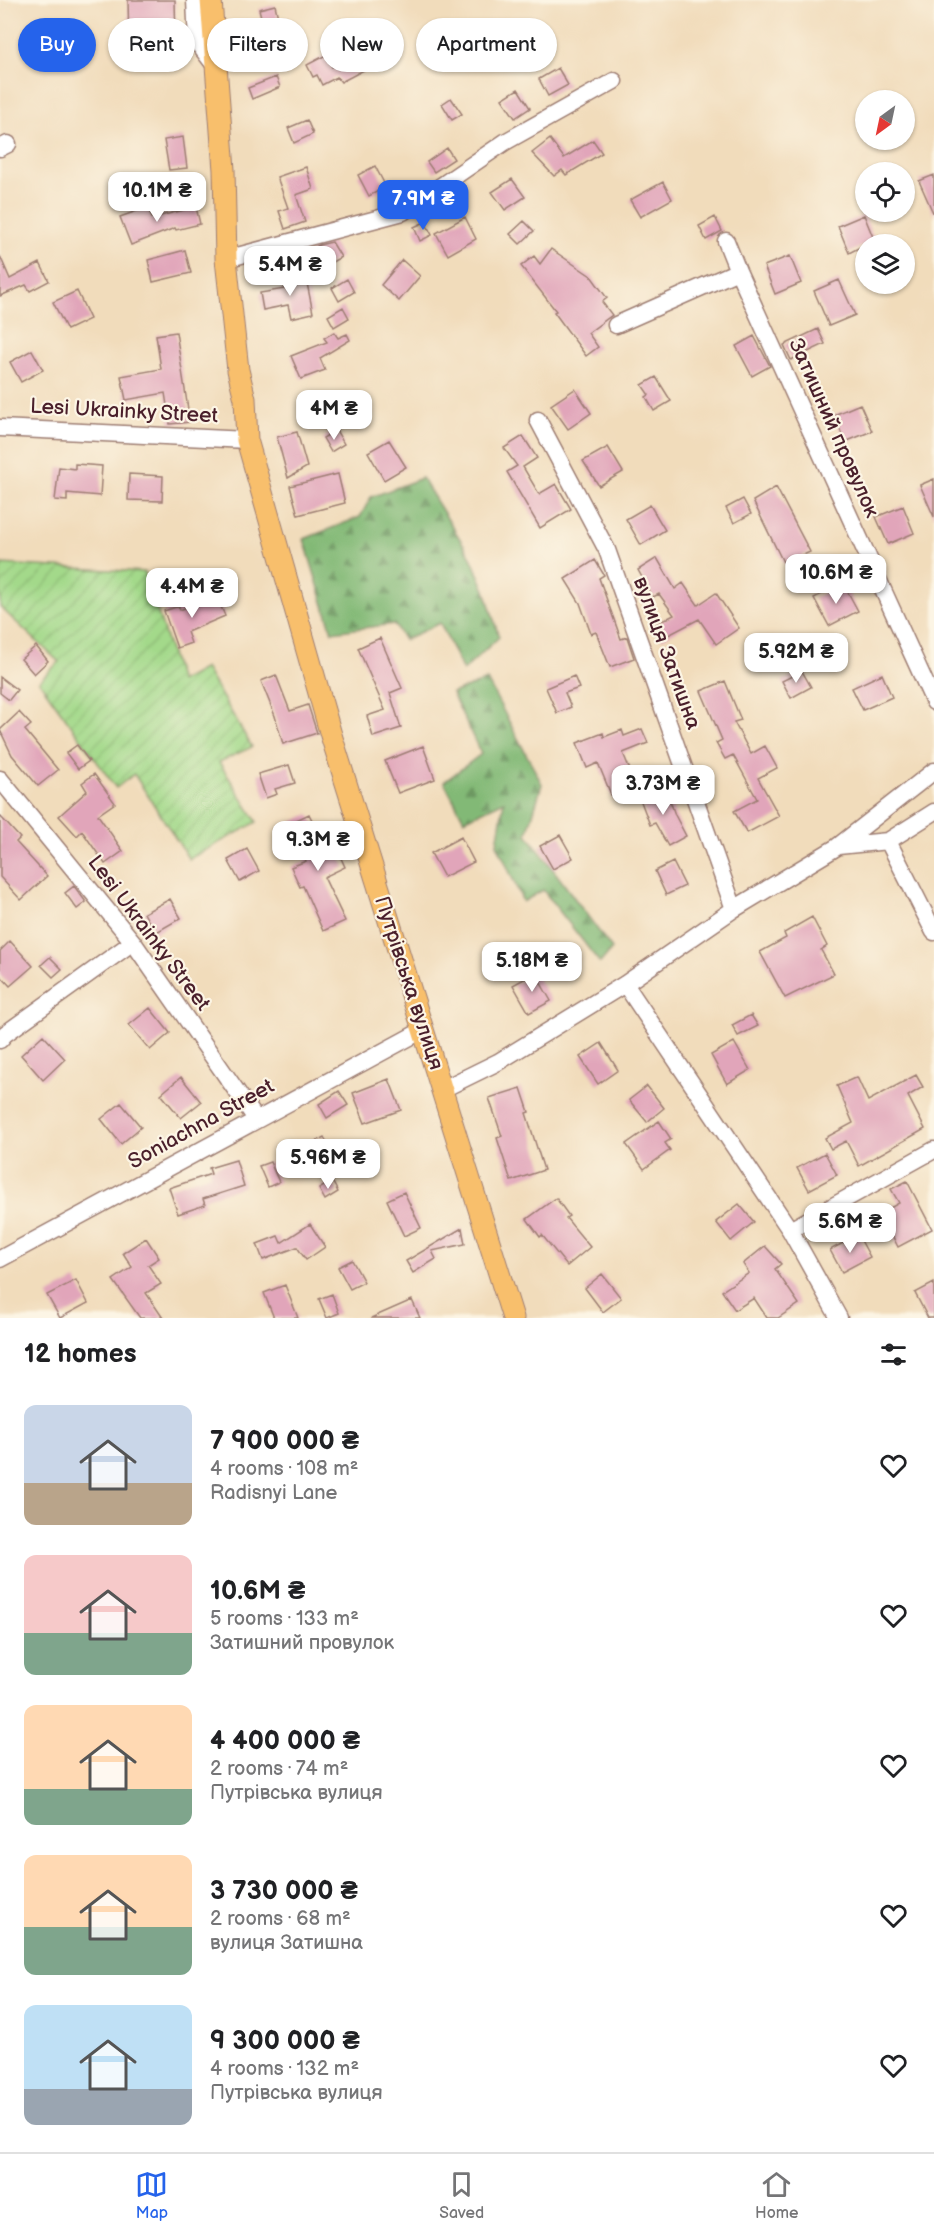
<!DOCTYPE html>
<html lang="en">
<head>
<meta charset="utf-8">
<style>
	body { margin:0; font-family:"Balsamiq Sans",sans-serif; background:#f6f6f6; color:#202124; height:100vh; display:flex; flex-direction:column; font-size:22px; white-space:nowrap }
	* { box-sizing:border-box; margin:0 }
	p { font-size:20px; color:#757577 }
	.icon { flex:none; width:33px; height:33px; fill:none; stroke:currentColor; stroke-width:2; stroke-linecap:round; stroke-linejoin:round }
	.map { position:relative; height:1318px; overflow:hidden }
	.drawer { display:flex; flex-direction:column; background:#fff; flex:1 }
	.drawer>* { flex:none }
	.hud { position:absolute; left:18px; top:18px; width:600px; height:54px; display:flex; gap:12px }
	.needle { width:39px; rotate:213deg }
	.controls { position:absolute; left:855px; top:90px; display:grid; gap:12px }
	.controls a { display:grid; place-items:center; width:60px; height:60px; border-radius:50%; background:#fff; box-shadow:0 2px 4px #0004; font-size:30px }
	.price { position:absolute; translate:-50% -51px; padding:0 14px; border-radius:12px; background:#fff; color:#222; font-size:20px; line-height:39px; filter:drop-shadow(0 2px 3px #0008) }
	.price::after { content:''; position:absolute; left:50%; top:36px; width:18px; height:14px; margin-left:-9px; background:inherit; clip-path:polygon(0 0,100% 0,50% 100%) }
	.price.current { background:#2563eb; color:#fff }
	ul { padding:0; list-style:none }
	li { display:flex; align-items:center; gap:18px; height:150px; padding:0 24px }
	li span { display:grid; place-items:center; flex:none; width:168px; height:120px; border-radius:12px; color:#555 }
	li>.icon { margin-inline-start:auto }
	span .icon { width:72px; height:72px; fill:#fffc; stroke-width:1 }
	li b { font-size:26px }
	h2 { display:flex; justify-content:space-between; align-items:center; height:72px; padding:0 24px; font-size:26px }
	.tag { padding:0 21px; border-radius:27px; background:#fff; box-shadow:0 2px 4px #0004; font-size:21px; line-height:54px }
	.tag.current { background:#2563eb; color:#fff }
	.menu { display:flex; justify-content:space-around; align-items:center; height:84px; border-top:2px solid #e0e0e0; background:#fff; font-size:16px; color:#757577 }
	.menu a { display:grid; justify-items:center; gap:3px }
	.menu .current { color:#2563eb }
	.map>svg:first-child { display:block }
	.forest { fill:url(#forest-firs); stroke:#666c50; stroke-width:1.5 }
	.garden { fill:url(#garden-furrows); stroke:#767c5a; stroke-width:1.5 }
	.building { fill:#e1a5ba }
	.lines { fill:none; stroke-linecap:round; stroke-linejoin:round }
	.minor-casing { stroke:#9e7e73; stroke-width:19 }
	.major-casing { stroke:#9e7e73; stroke-width:23 }
	.minor { stroke:#fff; stroke-width:16 }
	.major { stroke:#f8bf6c; stroke-width:21 }
	.labels { text-anchor:middle; dominant-baseline:central; stroke-width:4.5; stroke-linejoin:round; paint-order:stroke }
	.street-label { font-size:21px; fill:#4a1f2b; stroke:#fcf5e5 }
</style>
</head>
<body>
<div class="map">
<svg width="934" height="1318" viewBox="0 0 934 1318">
	<defs>
		<pattern id="forest-firs" width="22" height="20" patternUnits="userSpaceOnUse" patternTransform="scale(1.5)"><rect width="22" height="20" fill="#82b976"/><path d="M5 1l3.5 6h-7zM16 11l3.5 6h-7z" fill="#6c9661"/></pattern>
		<pattern id="garden-furrows" width="10" height="10" patternUnits="userSpaceOnUse" patternTransform="scale(1.5)"><rect width="10" height="10" fill="#a3d98a"/><path d="M-1 1l2-2M0 10L10 0M9 11l2-2" fill="none" stroke="#8eba77"/></pattern>
	</defs>
	<rect width="100%" height="100%" fill="#fcf5e5"/>
	<filter id="ink" filterUnits="userSpaceOnUse"><feTurbulence type="fractalNoise" baseFrequency=".0167" numOctaves="2"/><feDisplacementMap in="SourceGraphic" scale="12" xChannelSelector="R" yChannelSelector="G"/><feConvolveMatrix kernelMatrix="1 2 1 2 8 2 1 2 1" color-interpolation-filters="sRGB"/></filter>
	<filter id="wash" filterUnits="userSpaceOnUse"><feTurbulence type="fractalNoise" baseFrequency=".008" numOctaves="4" result="noise"/><feDisplacementMap in="SourceGraphic" scale="24" xChannelSelector="R" yChannelSelector="G"/><feGaussianBlur stdDeviation="1.35" result="paint"/><feColorMatrix in="noise" values="0 0 0 0 0 0 0 0 0 0 0 0 0 0 0 0 0 1.4 0 .05"/><feComposite in="paint" operator="in"/></filter>
	<g filter="url(#wash)">
		<rect width="100%" height="100%" fill="#f1dcbb"/>
		<path class="forest" d="M422,478L470,555L485,590L499,637L463,671L440,623L404,640L394,624L332,632L304,539L360,517L371,497Z
			M487,680L542,784L527,834L612,949L600,963L543,890L523,902L497,844L504,801L464,820L444,782L481,754L452,693Z"/>
		<path class="garden" d="M0,564L145,572L180,682L205,668L252,747L219,762L257,822L189,859L134,774L116,788L39,681L59,662L0,607Z"/>
		<g id="blocks">
			<path class="building" d="M128,0H175L176,43L129,44Z
				M275,5L279,22H276L291,59L266,69L258,49L268,45L259,9Z
				M356,54L364,70L341,82L337,77L322,85L317,75L313,77L307,65L326,55L332,67Z
				M558,68L568,85L548,96L539,79Z
				M276,77L280,87L252,99L248,88Z
				M518,89L530,108L515,118L502,99Z
				M451,98L462,114L452,120L442,104Z
				M307,120L313,134L294,143L288,128Z
				M183,137L187,168L169,170L164,140Z
				M550,139L564,158L593,140L602,153L566,175L562,170L554,176L532,153Z
				M447,148L454,159L434,172L427,162Z
				M375,166L386,187L369,196L358,175Z
				M306,167L313,189L296,195L305,222L285,229L279,211L288,208L277,177Z
				M934,175V215L919,181Z
				M512,179L525,197L505,210L492,192Z
				M663,182L672,199L640,217L630,200Z
				M148,207L152,218L196,207L200,224L176,230L175,228L131,245L120,217Z
				M864,215L875,242L866,244L849,253L838,226Z
				M465,217L476,239L448,255L436,233Z
				M715,217L722,231L706,240L699,226Z
				M524,221L534,231L520,244L510,234Z
				M425,222L432,235L420,241L414,227Z
				M332,242L341,257L320,269L309,251L319,245Z
				M551,249L591,276L607,298L602,302L612,315L588,333L598,347L586,356L554,312L556,311L521,266L534,256L540,264Z
				M185,250L191,273L153,282L148,260Z
				M0,256L10,279L40,263L49,281L30,291L26,285L0,296Z
				M790,256L801,283L775,294L764,266Z
				M402,260L420,276L399,301L381,285Z
				M305,273L313,313L291,318L288,305L263,310L260,293L285,289L283,277Z
				M347,279L354,292L339,301L332,288Z
				M839,280L855,315L829,326L814,291Z
				M77,291L90,319L67,330L53,302Z
				M343,307L349,318L334,327L328,316Z
				M818,329L825,344L791,360L784,345Z
				M176,332L190,422L170,424L165,393L126,400L121,376L161,369L156,335Z
				M334,332L338,338L347,334L350,340L320,358L325,370L301,379L291,356L327,342L324,338Z
				M754,336L770,366L752,376L736,346Z
				M32,350L43,370L21,382L10,362Z
				M656,377L671,401L654,411L646,397L649,395L642,385Z
				M575,389L591,413L568,429L551,405Z
				M354,395L360,405L338,418L332,408Z
				M860,404L872,431L845,442L834,415Z
				M336,430L344,444L331,452L323,438Z
				M297,432L307,467L288,478L277,437Z
				M523,436L537,458L523,467L539,494L556,484L571,509L540,528L507,472L517,466L504,448Z
				M389,440L406,467L384,480L368,452Z
				M608,447L623,472L599,486L583,461Z
				M75,464L102,466L100,496L67,493V501L55,500L59,467L75,469Z
				M129,474L163,476L162,501L128,500Z
				M338,474L345,503L298,515L290,486Z
				M934,479V517L920,485Z
				M776,487L810,552L784,564L753,501Z
				M743,499L751,514L734,523L726,508Z
				M650,505L665,530L641,545L626,519Z
				M903,506L914,533L888,544L876,517Z
				M657,558L675,589L683,583L698,605L716,593L739,628L716,644L699,619L661,639L654,625L674,615L659,594L653,597L638,570Z
				M595,560L604,575L599,578L621,639L627,637L634,658L610,667L596,632L591,634L580,603L565,579Z
				M843,583L858,611L829,626L814,598Z
				M216,595L225,616L187,632L191,643L177,648L164,611L179,606L180,610Z
				M380,638L402,688L390,693L401,728L373,737L367,716L385,710L358,648Z
				M36,646L48,661L34,674L21,659Z
				M802,671L811,687L791,698L782,681Z
				M882,674L892,697L863,710L852,688Z
				M276,675L290,711L308,705L317,733L283,744L275,716L261,681Z
				M574,676L579,688L565,693L571,707L557,713L546,688Z
				M0,677L17,690L9,700L0,693Z
				M725,681L741,720L734,722L751,754L765,746L777,768L758,778L779,816L747,833L734,811L757,799L733,755L725,759L716,743L722,740L701,691Z
				M19,712L31,725L25,730L58,770L38,786L12,755L0,730Z
				M642,729L648,743L623,753L637,787L612,797L598,763L587,768L577,743L603,733L604,737L622,730L624,736Z
				M77,745L89,761L78,769L66,753Z
				M423,746L435,779L398,793L385,761Z
				M289,765L295,783L275,789L277,794L266,798L258,774Z
				M94,774L115,803L98,815L123,851L105,864L82,831L77,836L59,816L87,791L82,783Z
				M666,789L675,815L686,836L668,846L655,823L650,825L640,799Z
				M309,814L321,838L324,836L331,850L336,847L345,867L324,877L345,921L323,931L303,886L300,887L291,867L306,861L300,848L304,846L292,822Z
				M0,816L20,838L16,842L47,876L21,900L0,877Z
				M560,835L573,858L553,869L540,846Z
				M461,837L474,862L444,877L431,853Z
				M247,849L259,871L240,882L228,860Z
				M673,862L685,886L666,895L655,871Z
				M74,886L86,902L77,909L65,893Z
				M170,899L181,918L155,933L144,913Z
				M812,917L827,946L821,950L834,974L785,998L760,952L786,938L784,933Z
				M10,941L33,966L10,986L0,975V951Z
				M50,957L62,969L53,977L41,965Z
				M535,973L551,1001L529,1013L513,985Z
				M150,1008L170,1033L150,1050L129,1025Z
				M751,1015L758,1026L738,1036L732,1025Z
				M43,1035L65,1059L43,1080L21,1055Z
				M734,1042L750,1070L727,1084L711,1055Z
				M601,1043L618,1070L598,1084L580,1057Z
				M916,1075L923,1087L908,1096L925,1129L859,1166L846,1141L831,1149L825,1138L853,1123L837,1086L857,1077L868,1101Z
				M181,1077L201,1102L181,1118L161,1094Z
				M389,1079L401,1110L365,1123L353,1093Z
				M647,1086L664,1108L647,1122L629,1100Z
				M521,1088L529,1112L526,1113L544,1170L511,1181L497,1138L502,1136L489,1098Z
				M339,1091L348,1105L327,1118L319,1104Z
				M121,1103L141,1127L121,1144L101,1119Z
				M659,1121L671,1139L665,1143L670,1150L644,1169L626,1144Z
				M324,1137L336,1159L321,1168L309,1145Z
				M825,1153L837,1175L809,1190L797,1168Z
				M236,1160L244,1186L203,1199L205,1205L178,1214L169,1188L211,1174L209,1168Z
				M270,1162L279,1182L268,1187L259,1166Z
				M332,1181L338,1192L325,1200L319,1189Z
				M907,1181L932,1229L898,1247L881,1213L899,1203L891,1189Z
				M404,1192L421,1228L404,1236L387,1200Z
				M556,1198L569,1216L566,1218L590,1247L567,1266L542,1235L540,1237L527,1219Z
				M739,1204L754,1222L731,1241L716,1222Z
				M310,1224L325,1247L306,1260L297,1247L263,1260L257,1244L278,1236L281,1243Z
				M462,1228L465,1244L432,1251L436,1259L413,1273L406,1261Z
				M858,1235L870,1257L842,1272L830,1250Z
				M146,1238L159,1258L148,1265L161,1284L146,1293L163,1318H140L113,1280L132,1267L123,1253Z
				M765,1246L781,1264L775,1269L799,1304L778,1318H767L754,1298L735,1310L722,1291L749,1273L743,1264Z
				M352,1260L364,1282L350,1289L338,1267Z
				M602,1274L621,1298L603,1312L585,1288Z
				M76,1280L88,1303L60,1318L47,1295Z
				M934,1283V1318H928L915,1293Z
				M285,1285L298,1318H274L264,1293Z
				M332,1294L339,1313L327,1318L319,1299Z
				M412,1300L420,1318H371Z"/>
		</g>
	</g>
	<g filter="url(#ink)">
		<use href="#blocks" fill-opacity="0" stroke="#9e7e73" stroke-width="1.5"/>
		<g class="lines">
			<g class="minor-casing">
				<path id="minor" d="M195,0L197,42L216,67
					M0,148L8,144
					M226,259L403,212L505,142L614,81
					M738,271L934,702
					M616,325L738,271L726,241
					M538,420L607,550L734,909
					M0,428L247,440
					M0,779L133,942L256,1119
					M888,841L934,812
					M838,846L888,841L934,932
					M625,984L790,1230L839,1318
					M0,1040L5,1034L133,942
					M443,1089L498,1062L625,984L734,909L837,847L934,771
					M790,1230L934,1150
					M0,1259L423,1030"/>
			</g>
			<g class="major-casing">
				<path id="major" d="M211,0L224,170L226,259L238,370L245,399L247,440L331,735L513,1318"/>
			</g>
			<use href="#minor" class="minor"/>
			<use href="#major" class="major"/>
		</g>
	</g>
	<g class="labels">
		<g class="street-label">
			<text transform="translate(124 411) rotate(3)">Lesi Ukrainky Street</text>
			<text transform="translate(834 428) rotate(66)">Затишний провулок</text>
			<text transform="translate(667 653) rotate(70)">вулиця Затишна</text>
			<text transform="translate(149 933) rotate(53)">Lesi Ukrainky Street</text>
			<text transform="translate(409 983) rotate(72)">Путрівська вулиця</text>
			<text transform="translate(201 1124) rotate(-29)">Soniachna Street</text>
		</g>
	</g>
</svg>
<div class="controls">
<a><svg class="needle" viewBox="-14 -14 28 28"><path d="M0-13l5 13h-10z" fill="#e53935"/><path d="M0 13l5-13h-10z" fill="#757577"/></svg></a>
<a><svg class="icon" aria-label="locate" viewBox="0 0 24 24"><circle cx="12" cy="12" r="6"/><path d="M12 2v4M12 18v4M2 12h4M18 12h4"/></svg></a>
<a><svg class="icon" aria-label="layers" viewBox="0 0 24 24"><path d="M12 4l9 5-9 5-9-5zM3 14l9 5 9-5"/></svg></a>
</div>
<b class="price" style="left:157px;top:223px">10.1M ₴</b>
<b class="price current" style="left:423px;top:231px">7.9M ₴</b>
<b class="price" style="left:290px;top:297px">5.4M ₴</b>
<b class="price" style="left:334px;top:441px">4M ₴</b>
<b class="price" style="left:836px;top:605px">10.6M ₴</b>
<b class="price" style="left:192px;top:619px">4.4M ₴</b>
<b class="price" style="left:796px;top:684px">5.92M ₴</b>
<b class="price" style="left:663px;top:816px">3.73M ₴</b>
<b class="price" style="left:318px;top:872px">9.3M ₴</b>
<b class="price" style="left:532px;top:993px">5.18M ₴</b>
<b class="price" style="left:328px;top:1190px">5.96M ₴</b>
<b class="price" style="left:850px;top:1254px">5.6M ₴</b>
<div class="hud">
<a class="tag current">Buy</a>
<a class="tag">Rent</a>
<a class="tag">Filters</a>
<a class="tag">New</a>
<a class="tag">Apartment</a>
</div>
</div>
<section class="drawer">
<h2>12 homes<svg class="icon" aria-label="filters" viewBox="0 0 24 24"><path d="M4 7h16M4 17h16"/><circle cx="9" cy="7" r="2"/><circle cx="15" cy="17" r="2"/></svg></h2>
<ul>
<li><span style="background:linear-gradient(#c9d6e8 65%,#b9a48a 0)"><svg class="icon" aria-label="home" viewBox="0 0 24 24"><path d="M3 11l9-7 9 7M6 9v11h12V9"/></svg></span><div><b>7 900 000 ₴</b><p>4 rooms · 108 m²</p><p>Radisnyi Lane</p></div><svg class="icon" aria-label="heart" viewBox="0 0 24 24"><path d="M12 20l-8-8c-3-5 5-10 8-4 3-6 11-1 8 4z"/></svg></li>
<li><span style="background:linear-gradient(#f6c9c9 65%,#7fa58c 0)"><svg class="icon" aria-label="home" viewBox="0 0 24 24"><path d="M3 11l9-7 9 7M6 9v11h12V9"/></svg></span><div><b>10.6M ₴</b><p>5 rooms · 133 m²</p><p>Затишний провулок</p></div><svg class="icon" aria-label="heart" viewBox="0 0 24 24"><path d="M12 20l-8-8c-3-5 5-10 8-4 3-6 11-1 8 4z"/></svg></li>
<li><span style="background:linear-gradient(#ffd9b3 70%,#7fa58c 0)"><svg class="icon" aria-label="home" viewBox="0 0 24 24"><path d="M3 11l9-7 9 7M6 9v11h12V9"/></svg></span><div><b>4 400 000 ₴</b><p>2 rooms · 74 m²</p><p>Путрівська вулиця</p></div><svg class="icon" aria-label="heart" viewBox="0 0 24 24"><path d="M12 20l-8-8c-3-5 5-10 8-4 3-6 11-1 8 4z"/></svg></li>
<li><span style="background:linear-gradient(#ffd9b3 60%,#7fa58c 0)"><svg class="icon" aria-label="home" viewBox="0 0 24 24"><path d="M3 11l9-7 9 7M6 9v11h12V9"/></svg></span><div><b>3 730 000 ₴</b><p>2 rooms · 68 m²</p><p>вулиця Затишна</p></div><svg class="icon" aria-label="heart" viewBox="0 0 24 24"><path d="M12 20l-8-8c-3-5 5-10 8-4 3-6 11-1 8 4z"/></svg></li>
<li><span style="background:linear-gradient(#bfe0f5 70%,#9aa5b1 0)"><svg class="icon" aria-label="home" viewBox="0 0 24 24"><path d="M3 11l9-7 9 7M6 9v11h12V9"/></svg></span><div><b>9 300 000 ₴</b><p>4 rooms · 132 m²</p><p>Путрівська вулиця</p></div><svg class="icon" aria-label="heart" viewBox="0 0 24 24"><path d="M12 20l-8-8c-3-5 5-10 8-4 3-6 11-1 8 4z"/></svg></li>
</ul>
</section>
<nav class="menu">
<a class="current"><svg class="icon" aria-label="map" viewBox="0 0 24 24"><path d="M3 6l6-2 6 2 6-2v14l-6 2-6-2-6 2zM9 4v14M15 6v14"/></svg>Map</a>
<a><svg class="icon" aria-label="saved" viewBox="0 0 24 24"><path d="M7 4h10v16l-5-4-5 4z"/></svg>Saved</a>
<a><svg class="icon" aria-label="home" viewBox="0 0 24 24"><path d="M3 11l9-7 9 7M6 9v11h12V9"/></svg>Home</a>
</nav>
</body>
</html>
